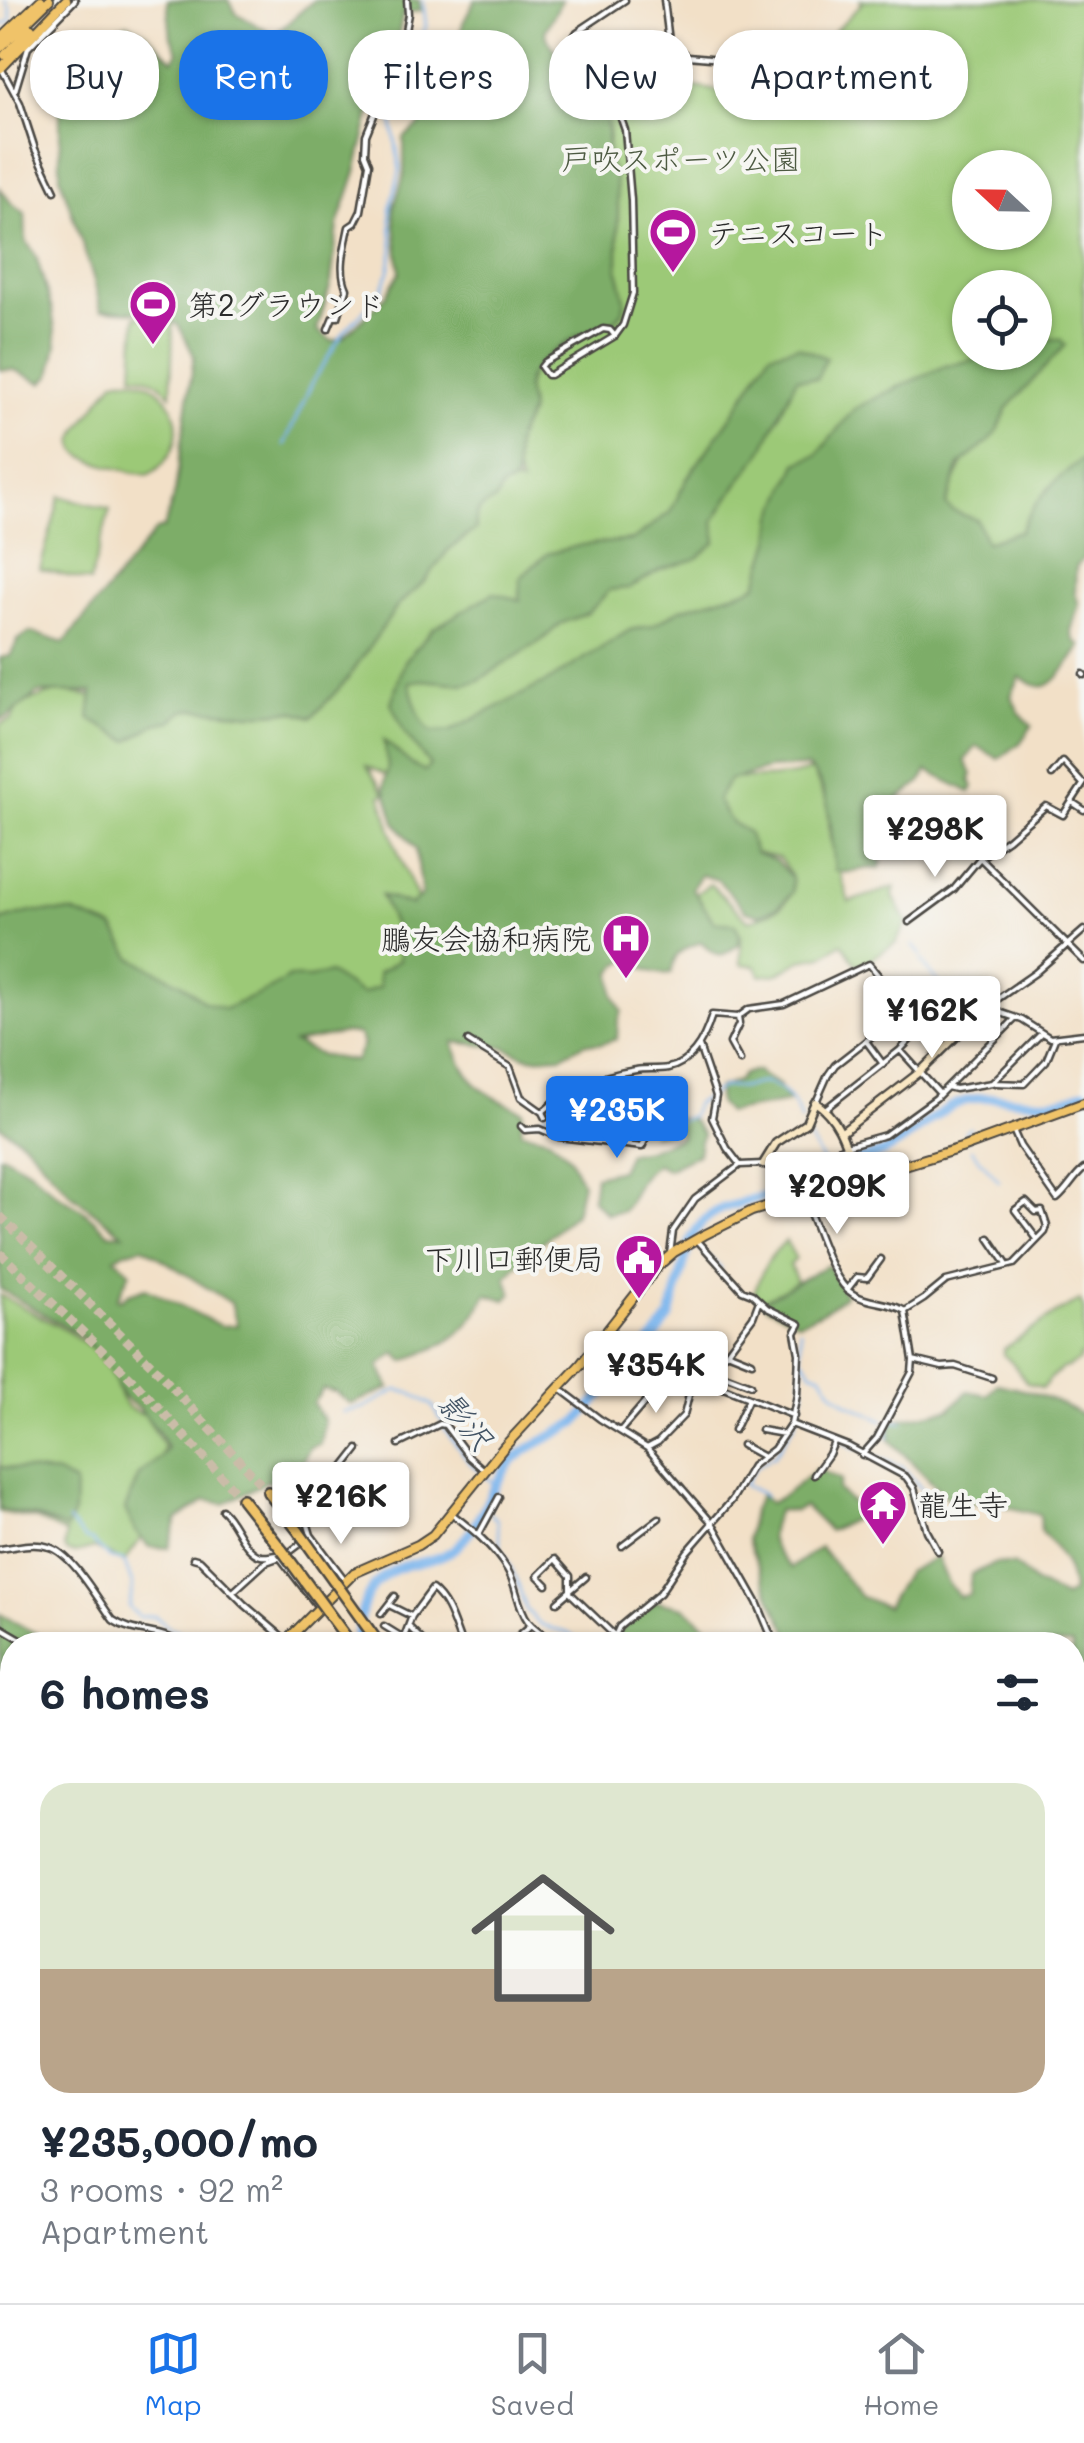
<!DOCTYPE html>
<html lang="en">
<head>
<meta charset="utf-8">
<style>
	body { margin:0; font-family:Mali,"Klee One",sans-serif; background:#f2f2f3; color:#1f2937; height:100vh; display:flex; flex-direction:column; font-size:38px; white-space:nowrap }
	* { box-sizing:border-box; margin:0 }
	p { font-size:32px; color:#747a83 }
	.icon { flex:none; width:55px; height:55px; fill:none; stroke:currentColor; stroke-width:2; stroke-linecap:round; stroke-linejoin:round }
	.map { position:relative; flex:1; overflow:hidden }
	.drawer { position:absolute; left:0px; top:1632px; width:1085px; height:672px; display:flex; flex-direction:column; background:#fff; border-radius:40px 40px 0 0; box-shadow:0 2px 8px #0004 }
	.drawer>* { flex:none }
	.hud { position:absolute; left:30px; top:30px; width:1025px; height:90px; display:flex; gap:20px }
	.needle { width:65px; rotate:292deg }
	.buttons { position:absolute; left:952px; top:150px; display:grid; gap:20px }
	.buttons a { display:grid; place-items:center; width:100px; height:100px; border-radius:50%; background:#fff; box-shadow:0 2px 8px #0004; font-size:50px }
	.price { position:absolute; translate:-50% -85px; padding:0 22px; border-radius:10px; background:#fff; color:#222; font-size:32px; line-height:65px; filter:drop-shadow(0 2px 5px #0008) }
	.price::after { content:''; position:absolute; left:50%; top:60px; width:30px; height:22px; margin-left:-15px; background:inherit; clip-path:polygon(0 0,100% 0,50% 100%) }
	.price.active { background:#1a73e8; color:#fff }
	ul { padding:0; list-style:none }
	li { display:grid; align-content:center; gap:20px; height:530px; padding:0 40px }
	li+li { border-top:2px solid #e0e1e3 }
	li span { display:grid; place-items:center; height:310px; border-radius:30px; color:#555 }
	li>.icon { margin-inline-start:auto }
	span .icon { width:180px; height:180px; fill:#fffc; stroke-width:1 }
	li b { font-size:42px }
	h2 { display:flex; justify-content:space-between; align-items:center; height:120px; padding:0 40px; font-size:42px }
	.chip { padding:0 35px; border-radius:40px; background:#fff; box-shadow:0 2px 8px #0004; font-size:35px; line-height:90px }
	.chip.active { background:#1a73e8; color:#fff }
	.menu { display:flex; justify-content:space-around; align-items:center; height:140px; border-top:2px solid #e0e1e3; background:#fff; font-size:28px; color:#747a83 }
	.menu a { display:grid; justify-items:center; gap:5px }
	.menu .active { color:#1a73e8 }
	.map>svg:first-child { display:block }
	.green { fill:#9cc977; stroke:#647a51; stroke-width:2.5; fill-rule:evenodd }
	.forest { fill:#7dad68; stroke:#546c4a; stroke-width:2.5; fill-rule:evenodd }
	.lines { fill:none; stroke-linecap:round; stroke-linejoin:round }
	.stream { stroke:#7cb5ed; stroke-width:2.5 }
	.river { stroke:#7cb5ed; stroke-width:9 }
	.highway-tunnel { stroke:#cabca8; stroke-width:9; stroke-dasharray:9 4.5; stroke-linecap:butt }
	.street-casing { stroke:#494642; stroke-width:9 }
	.secondary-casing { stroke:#494642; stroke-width:11 }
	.primary-casing { stroke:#494642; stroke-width:12 }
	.highway-casing { stroke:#494642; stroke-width:14 }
	.street { stroke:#fff; stroke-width:4 }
	.secondary { stroke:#f9e7c3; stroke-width:6 }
	.primary { stroke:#f0c369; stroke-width:8 }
	.highway { stroke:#f0c369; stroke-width:9 }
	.highway-bridge-casing { stroke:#494642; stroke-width:14; stroke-linecap:butt }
	.highway-bridge { stroke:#f0c369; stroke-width:9 }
	.labels { text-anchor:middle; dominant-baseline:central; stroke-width:8; stroke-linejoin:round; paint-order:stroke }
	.park-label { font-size:30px; fill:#4d5a42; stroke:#f6f6f2 }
	.poi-label { font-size:30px; fill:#2b2b2b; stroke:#f6f6f2; text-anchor:start }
	.water-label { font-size:32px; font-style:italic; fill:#435465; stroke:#f6f6f2 }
</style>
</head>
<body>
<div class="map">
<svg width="1084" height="2303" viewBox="0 0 1084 2303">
	<rect width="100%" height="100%" fill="#f6f6f2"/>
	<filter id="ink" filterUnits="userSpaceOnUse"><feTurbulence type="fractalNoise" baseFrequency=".01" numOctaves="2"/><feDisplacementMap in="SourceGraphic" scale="20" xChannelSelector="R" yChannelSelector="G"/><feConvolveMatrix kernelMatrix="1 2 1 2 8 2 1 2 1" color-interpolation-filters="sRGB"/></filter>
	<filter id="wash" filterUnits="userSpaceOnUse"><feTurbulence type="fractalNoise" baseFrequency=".0048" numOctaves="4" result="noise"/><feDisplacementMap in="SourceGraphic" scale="40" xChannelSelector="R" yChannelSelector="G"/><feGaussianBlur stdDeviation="2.25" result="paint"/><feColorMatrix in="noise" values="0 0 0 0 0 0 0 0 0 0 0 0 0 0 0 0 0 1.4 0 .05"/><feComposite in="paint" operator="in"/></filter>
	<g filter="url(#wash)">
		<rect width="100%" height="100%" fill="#f2e0c7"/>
		<path class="green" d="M860,0H1084V470L1026,584L936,519L993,401L1043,368L1035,346V288H970V352L1005,353L764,582L432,776L408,786L367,766L385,794L381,796L396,847L418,900L413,996L216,1016L135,964L123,943L112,931L0,928V724L12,719L16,708L22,703L59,691L101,698L179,696L250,714L293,711L312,717L346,681L398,605L425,581L448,550L468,536L481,507L496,500L502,487L515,482L521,484C513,468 512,447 520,430C522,426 525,422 528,417C532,406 525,397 527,386C531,356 581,336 605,323L615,321L623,311L625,300L618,270V205L615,175L608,161L609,128L588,96L616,80L632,77L725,92L722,96L728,102L734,95L751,112L764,87L815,51L862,3ZM970,168H1035V232H970Z
			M136,316L173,319L171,395C160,383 150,376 133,375Z
			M119,379C178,374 199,447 148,475C133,473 85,462 77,451C72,442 75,435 80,427L114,381Z
			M60,496L110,509L90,582L40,569Z
			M812,770L828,805L830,838L849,902L895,887L893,896L907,922L896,943L858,967L842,943L823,956L801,960L777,974L761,976L756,966L741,964V935L736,929H713L691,897L710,884L749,921C768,914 797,905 792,879C790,872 783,864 779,858L755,853L748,832L731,822L716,801L729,779C757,777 786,780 812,770Z
			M786,1241L796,1259L790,1265L797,1282L763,1301L754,1293C761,1272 768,1256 786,1241Z
			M0,1295C27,1310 89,1339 106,1361C122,1382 112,1408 145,1414L164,1447C161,1463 148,1474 135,1483L134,1509L146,1524L141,1539L124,1562L95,1548L76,1553L68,1552L64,1548L66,1533L35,1519L0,1512Z
			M1080,1301L1084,1309V1354L1079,1357L1080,1360L1068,1367L1063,1368L1052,1377L1043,1388L1027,1383L1015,1366L1004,1355V1349L1055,1314Z"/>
		<path class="forest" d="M167,0H228L236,13L274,35L314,0H419L421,11L403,13L394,57L371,111L356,172L338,225L331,283L317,330L332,341L343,338L385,297L400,272L393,209L404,175V138L431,116L438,97L454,75L450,51L460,40L463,23L475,0H562L545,31L548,40L588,96L595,110L607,122L608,161L615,175L618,205V270L625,300L623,311L615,321C590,326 534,357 527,383C524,394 533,403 529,414C525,424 518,432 516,443C513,456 518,469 515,482L502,487L496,500C481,507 474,510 476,529L448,550L425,581L398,605L346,681L312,717L293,711L250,714L195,709L184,711L171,721L156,724L129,741L89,719L92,692L38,693L7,717L0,719V658L10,656L18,640L30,632L64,643L156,530L164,528L175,492L194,356L179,326L161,313L101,310L93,277L60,177V114L43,95L61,65L74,54L91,28L104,32L128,23L144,32L173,60L178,52L171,37Z
			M0,188L11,203L25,213L26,241L36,256L52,310L57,344L51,375L42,383L15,370H0Z
			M1042,339H1060L1065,345L1007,409L998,430L987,443L959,466L946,505L953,511L977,520L986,542L1020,531C1034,500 1057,477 1084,458V558L1076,567L1075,594L1079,604L1071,631L1074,640L1081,646C1073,657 1058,683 1045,686C1036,688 1027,681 1020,677L1011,696L1019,712L1032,726L1020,743L999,759L977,746L965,760L972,774L970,780L973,787L970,792L927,771L921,782L880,813L889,831L872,848L882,862L879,869C861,865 854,876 835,871C831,841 833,785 807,767L768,769L729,780L717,800L731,822L748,832L755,853L776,861L792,878V893L778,907L760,915L746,911L718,880L701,875L692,888L714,922L735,924L740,935L739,944C719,959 720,958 701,942C680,951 676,950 671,973C654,975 644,970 631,959L619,964L612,972L614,996L622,1011L618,1021L617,1039L600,1044L586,1043L561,1056L530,1058L504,1047L453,1042C469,1088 481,1091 523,1111L521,1131L549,1138L569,1156L582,1183L575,1213L524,1258L506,1277L512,1293L506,1300L487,1294C464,1338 448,1343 404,1361L396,1353L379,1366L390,1388L351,1404L336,1392L323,1389L313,1403L324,1421L320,1444L310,1447L298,1470L303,1484L296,1498H284L269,1480L224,1504L206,1500L177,1520L169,1548L149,1547L136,1532L125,1509L139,1475L160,1458L167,1448L160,1434L140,1409L124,1398L105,1363L83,1337L0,1289V1156L3,1155L28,1169L58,1195L83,1210L109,1233L123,1234L71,1194L24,1142L0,1126V921L30,912H72L114,928L132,958L181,983L204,1002L225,1009L271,989L289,977L309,978L329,973L362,994L379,987L378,973L399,960L396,931L381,895L411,905L422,895L416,849L395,822L384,786L388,766L384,740L411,764L425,771L430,765L405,733L391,703L405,661L433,629L493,593L520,600V578L547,554L582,545L633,540L670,512L688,477L733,414L770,353L798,346L826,358L817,379L797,378L760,455L736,486L714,521L716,542L696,559L660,570L629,588L610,590L588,613L560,624L542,640L477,681L463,684L422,680L409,682C412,694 420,727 432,732C434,732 447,731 450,731L550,680L630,630L653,625L681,609L746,590L757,584L771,540L774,516L797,463L817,455L854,409L890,391L945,366L973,360L988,353L1035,352V340ZM346,1033L359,1035L363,1044L355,1061L320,1055L294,1043ZM143,1247L231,1303L237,1325L221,1326L146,1288L128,1294L121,1300L117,1299L130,1272L115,1258L127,1251Z
			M752,1071H758L761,1075L779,1085L788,1102L727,1113L718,1103V1088L737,1081L743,1074Z
			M674,1118L691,1119L703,1135L700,1141L698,1154L667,1169L657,1164C637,1174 636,1195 623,1211L607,1214L592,1199L595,1176L620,1170L628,1153L647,1150L681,1137L678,1128L651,1135Z
			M828,1265L845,1295C832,1307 815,1317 798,1322L766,1306L763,1301Z
			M997,1384C1031,1391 1054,1398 1084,1416V1829L1073,1826L1072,1645H795L772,1601L747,1539L753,1510L760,1495L770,1503C788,1495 801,1481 817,1469L841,1480L838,1490L865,1514L829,1531L804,1506L794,1511L778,1510C765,1541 769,1545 791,1568L820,1547L861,1597L886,1607L907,1572L937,1557L948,1583L960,1597L969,1594L971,1574L996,1563L1015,1565L1035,1583L1064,1597L1072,1592C1070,1565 1058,1550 1041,1531L1040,1515L997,1504L950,1501L890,1440L892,1421L950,1409L968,1391L987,1395Z
			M0,1467L56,1473L75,1484L74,1513L67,1529L36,1517L0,1509Z
			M656,1601L684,1607L717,1635L740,1643V1645H611L626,1624Z
			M0,1614L57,1645H12V1775L0,1774Z
			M0,2100L12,2108V2292L664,2293L651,2303H0Z"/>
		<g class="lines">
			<path class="stream" d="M0,25L8,23L11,20L10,8L5,0
				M284,445L312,383L344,332L381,292L389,271L393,250L390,209L400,171L390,104L401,72L418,48L426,26L423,0
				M913,945L921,955
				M922,960C931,978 944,983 954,1003
				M533,1120H537L547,1113L551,1114L565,1131L577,1126L595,1131L609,1125L624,1132L648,1126L662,1128L691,1116L696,1103C707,1100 714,1090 724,1087C728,1086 737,1088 740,1088C748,1087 755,1082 764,1083C783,1086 797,1104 801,1122
				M804,1129L828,1171
				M967,1141L965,1131L970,1128
				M971,1149L999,1181
				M696,1246L721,1269
				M804,1359L812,1371L822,1375L833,1392L847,1403L883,1420
				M343,1412L363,1408L397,1390L411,1393L432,1405L443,1422V1427L468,1461L496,1485
				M890,1421L904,1422
				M888,1425V1438
				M843,1442L858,1449
				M869,1455L904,1468L924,1492L932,1497L944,1515
				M765,1497L763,1494L744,1485L755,1467L775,1455L795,1423L804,1391L802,1380L800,1329
				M486,1504L489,1511
				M492,1515L497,1520L501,1549L516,1578L526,1609L540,1625L570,1634L585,1645
				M68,1521L85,1539L92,1541L110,1558L124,1561L133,1586L129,1607L139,1617L155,1616L168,1627L192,1636L200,1645"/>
			<path class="river" d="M357,1645C359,1605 369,1574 412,1564C427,1561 442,1558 455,1548C481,1527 488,1490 509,1465C528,1443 557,1437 579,1420L656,1336L670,1317L690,1241C698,1224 707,1216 723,1208C750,1200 779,1193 805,1182C817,1177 828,1170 840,1165C854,1159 870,1158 884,1152C913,1139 932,1112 962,1102C1003,1088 1043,1114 1084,1092
				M0,2004L12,1989"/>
		</g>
	</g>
	<g filter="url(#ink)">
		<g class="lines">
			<path class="highway-tunnel" d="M0,1216L152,1365L268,1492
				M0,1253L136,1383L242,1499
				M656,2292L660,2303
				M682,2292L686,2303"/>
			<g class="street-casing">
				<path id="street" d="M664,0L669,41L688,56L743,61L751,57L756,51
					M1,68L20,103L35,149L55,191
					M15,91L28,48L75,0
					M328,329L333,317H338L347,289C338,270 345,247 349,227L355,223L361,211L369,164L365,154L366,135L402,47L408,14L407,0
					M615,336L610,330L603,329L545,362L541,367L547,375H550L615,336L623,325L633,293L631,200L625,130L618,110L571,41L577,32L625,0
					M1083,674L1084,675
					M1052,775L1063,762L1083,784
					M1072,802L1084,810
					M980,858L1084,961
					M909,922L954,889L980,858L1008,839L1046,806L1063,815L1084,783
					M986,1007L1035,973L1084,930
					M738,1017L739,1024L730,1043L740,1061
					M468,1041L510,1067L521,1097L542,1112L545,1118
					M866,1041L883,1064
					M699,1046L716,1096L712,1118L727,1148L740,1165
					M900,1050L940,1094
					M995,1083L1024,1084L1046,1061L1055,1039
					M947,1087L955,1089L992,1083L1041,1034
					M816,1102L828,1075L835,1065L912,1005
					M825,1109L900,1050L938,1011
					M542,1112C554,1104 561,1093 574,1088C594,1080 615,1073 636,1070C646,1068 657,1070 668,1068C693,1063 705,1038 712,1015L738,1017L749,1009L784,1004L869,964L888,987L916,1006L939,1011L962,1004L978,1005L1022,1020L1050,1038L1084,1034
					M521,1126L525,1130L540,1129L559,1137L642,1147L649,1132
					M1013,1130L1020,1146L1057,1199C1068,1190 1073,1178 1084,1169
					M803,1198C816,1221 830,1281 853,1294C868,1304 889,1301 905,1311
					M989,1238L1006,1263
					M670,1254L673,1231L695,1199L740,1165L763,1164L781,1173L810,1163L846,1146L885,1135L936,1098L1016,1018
					M847,1290L857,1277L867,1278L881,1259
					M905,1311L924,1299L946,1281L1014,1264L1045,1232L1047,1226L1042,1211L1036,1212L1026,1202L1015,1210L1037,1239
					M727,1352L752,1362
					M913,1360L942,1367L955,1366L992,1378
					M709,1369L751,1385
					M721,1387L794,1416
					M559,1388L600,1419L647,1448L713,1524L757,1602L775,1645
					M791,1424L848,1446L906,1477L914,1488L927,1531L938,1551
					M621,1430L666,1378L689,1393
					M734,1430L749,1398
					M761,1430L784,1434
					M399,1444L440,1424L445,1425L469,1457L484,1470
					M742,1445L762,1456
					M647,1448L658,1442L684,1415L689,1395L697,1378L727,1352L753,1317L759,1301
					M862,1455L877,1438L912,1372L913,1360L905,1311
					M814,1475L829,1454L834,1442
					M311,1485L296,1501V1505L306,1518L311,1535L345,1580
					M322,1495L358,1449
					M222,1510C235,1520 243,1552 261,1556C267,1557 272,1555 278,1555L318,1607
					M451,1513C472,1529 493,1546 507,1569C517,1585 517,1606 528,1621C536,1631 549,1638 560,1645
					M479,1534L499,1497
					M622,1546L659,1518
					M0,1549C14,1547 34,1542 49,1547C73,1554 98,1600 113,1620C134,1635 163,1629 183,1645
					M287,1554L303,1542
					M193,1558L200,1560L244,1604L286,1640
					M547,1585L538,1576L555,1559L570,1576V1593L613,1634
					M233,1592L266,1562L280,1557
					M557,1602L586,1577
					M389,1605L411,1616
					M381,1614L395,1596
					M384,1626L405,1639
					M0,1627L31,1645
					M409,1627L427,1645
					M401,1645L412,1616L432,1589C449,1602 454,1626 462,1645
					M508,1645L531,1625
					M611,1645L619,1627L660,1593L687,1552L732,1500L752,1466L774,1449L791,1424L797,1395L799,1354L795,1333L800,1324L767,1308L752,1294L742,1290L698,1241
					M1072,1851L1074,1844L1084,1847
					M1072,1873L1084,1876
					M1072,1904L1084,1907
					M0,1918L12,1928
					M1072,2070L1084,2030
					M1072,2124L1084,2127
					M1072,2169L1077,2156
					M1072,2274L1084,2236
					M1034,2292L1039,2302L1042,2303
					M1065,2303L1067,2292"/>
			</g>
			<g class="secondary-casing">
				<path id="secondary" d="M842,1132L920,1072L986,1007
					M763,1164L776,1143L806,1123L815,1102C842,1120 847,1150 857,1179
					M1072,1958L1084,1921
					M1072,2031L1084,2034
					M1072,2154L1084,2158
					M1072,2281L1084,2284"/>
			</g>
			<g class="primary-casing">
				<path id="primary" d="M0,39L41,0
					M0,48L49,0
					M5,55L31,28
					M1,68L66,0
					M282,1645L354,1573L418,1545L433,1535L504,1447L581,1364L658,1266L674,1252L704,1235L752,1211L961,1148L1084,1103
					M0,1989L12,1972"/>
			</g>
			<g class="highway-casing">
				<path id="highway" d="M268,1492L299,1532
					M242,1499L282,1550"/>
			</g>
			<use href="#street" class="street"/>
			<use href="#secondary" class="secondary"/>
			<use href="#primary" class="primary"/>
			<use href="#highway" class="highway"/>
			<g class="highway-bridge-casing">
				<path id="highway-bridge" d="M299,1532L380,1645
					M282,1550L352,1645"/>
			</g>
			<use href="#highway-bridge" class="highway-bridge"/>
		</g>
	</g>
	<defs>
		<g id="stadium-pin" transform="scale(2.5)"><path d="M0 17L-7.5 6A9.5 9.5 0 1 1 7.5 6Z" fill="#b5179e" stroke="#f6f6f2"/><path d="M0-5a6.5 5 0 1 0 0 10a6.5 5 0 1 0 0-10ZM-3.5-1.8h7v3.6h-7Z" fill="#fff"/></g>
		<g id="hospital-pin" transform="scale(2.5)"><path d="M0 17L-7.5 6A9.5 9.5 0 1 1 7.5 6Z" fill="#b5179e" stroke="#f6f6f2"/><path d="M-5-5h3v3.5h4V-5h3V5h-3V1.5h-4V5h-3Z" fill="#fff"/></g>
		<g id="civic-pin" transform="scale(2.5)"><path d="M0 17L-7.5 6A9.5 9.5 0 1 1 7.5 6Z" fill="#b5179e" stroke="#f6f6f2"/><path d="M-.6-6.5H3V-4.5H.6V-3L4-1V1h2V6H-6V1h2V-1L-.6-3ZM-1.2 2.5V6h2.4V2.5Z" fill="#fff"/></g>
		<g id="temple-pin" transform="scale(2.5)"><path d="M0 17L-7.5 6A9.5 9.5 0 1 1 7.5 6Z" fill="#b5179e" stroke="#f6f6f2"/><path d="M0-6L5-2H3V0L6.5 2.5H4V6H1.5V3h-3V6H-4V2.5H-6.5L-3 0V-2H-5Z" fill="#fff"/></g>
	</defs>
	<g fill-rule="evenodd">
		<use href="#stadium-pin" x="673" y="232"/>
		<use href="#stadium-pin" x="153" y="304"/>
		<use href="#hospital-pin" x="626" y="938"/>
		<use href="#civic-pin" x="639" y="1258"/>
		<use href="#temple-pin" x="883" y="1504"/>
	</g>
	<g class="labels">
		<g class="park-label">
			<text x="681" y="158">戸吹スポーツ公園</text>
		</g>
		<g class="poi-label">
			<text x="708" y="232">テニスコート</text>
			<text x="188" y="304">第2グラウンド</text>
			<text x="591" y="938" text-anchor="end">鵬友会協和病院</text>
			<text x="604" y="1258" text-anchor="end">下川口郵便局</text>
			<text x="918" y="1504">龍生寺</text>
		</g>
		<g class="water-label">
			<text transform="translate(467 1420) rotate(50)">影沢</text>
		</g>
	</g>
</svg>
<div class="buttons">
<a><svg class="needle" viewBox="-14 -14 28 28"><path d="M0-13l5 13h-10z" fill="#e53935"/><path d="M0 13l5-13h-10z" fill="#747a83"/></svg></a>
<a><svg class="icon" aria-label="locate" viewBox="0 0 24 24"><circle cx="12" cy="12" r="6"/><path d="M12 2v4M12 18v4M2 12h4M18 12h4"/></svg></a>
</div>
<b class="price" style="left:935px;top:880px">¥298K</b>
<b class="price" style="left:932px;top:1061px">¥162K</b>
<b class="price active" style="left:617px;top:1161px">¥235K</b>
<b class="price" style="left:837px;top:1237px">¥209K</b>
<b class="price" style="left:656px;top:1416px">¥354K</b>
<b class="price" style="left:341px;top:1547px">¥216K</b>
<div class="hud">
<a class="chip">Buy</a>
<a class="chip active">Rent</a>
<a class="chip">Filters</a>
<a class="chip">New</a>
<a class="chip">Apartment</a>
</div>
<section class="drawer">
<h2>6 homes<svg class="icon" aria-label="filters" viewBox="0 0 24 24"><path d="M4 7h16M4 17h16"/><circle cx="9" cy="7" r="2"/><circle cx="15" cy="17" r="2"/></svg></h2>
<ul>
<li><span style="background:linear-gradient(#dfe7d0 60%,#b9a48a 0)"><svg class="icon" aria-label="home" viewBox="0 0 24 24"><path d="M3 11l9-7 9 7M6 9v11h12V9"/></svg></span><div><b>¥235,000/mo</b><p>3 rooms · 92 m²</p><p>Apartment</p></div></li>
</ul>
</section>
</div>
<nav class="menu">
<a class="active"><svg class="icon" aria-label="map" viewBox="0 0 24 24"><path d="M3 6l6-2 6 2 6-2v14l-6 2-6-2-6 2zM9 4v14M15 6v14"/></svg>Map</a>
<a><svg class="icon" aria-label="saved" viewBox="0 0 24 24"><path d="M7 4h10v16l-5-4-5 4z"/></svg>Saved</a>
<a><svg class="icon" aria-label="home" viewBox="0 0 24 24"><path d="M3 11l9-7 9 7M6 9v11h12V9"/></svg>Home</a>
</nav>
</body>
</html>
